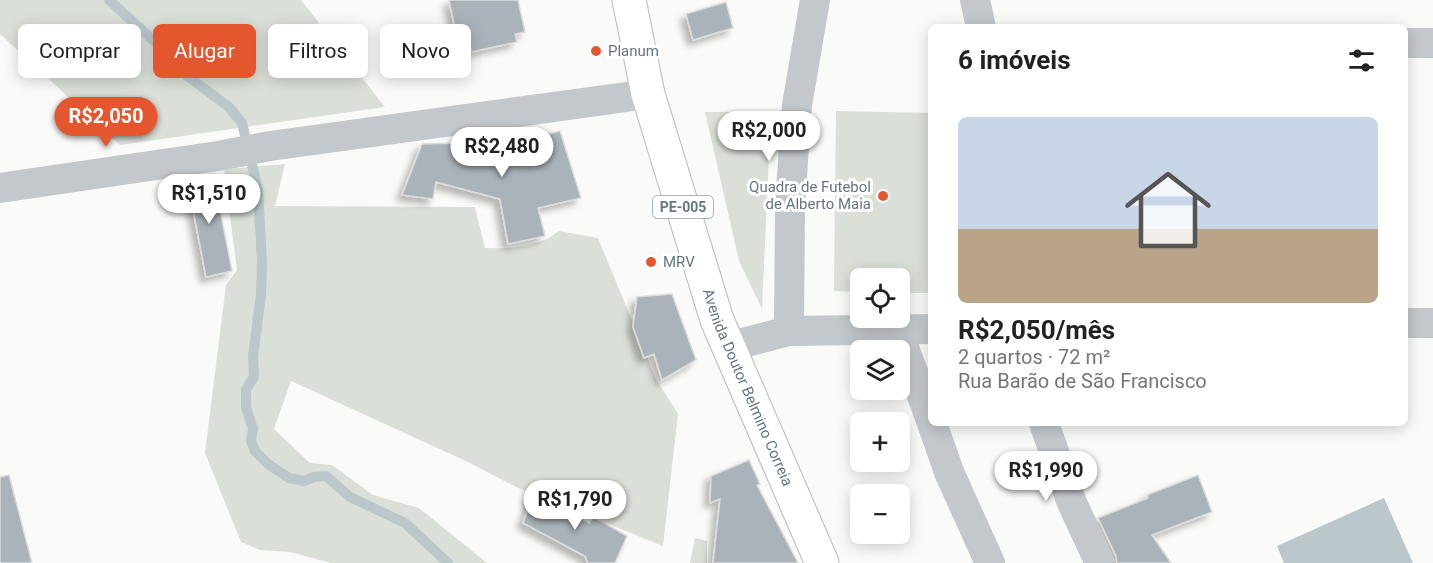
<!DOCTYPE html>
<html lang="pt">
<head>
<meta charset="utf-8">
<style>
	body { margin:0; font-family:Roboto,sans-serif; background:#f2f2f2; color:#222; height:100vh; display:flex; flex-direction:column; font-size:22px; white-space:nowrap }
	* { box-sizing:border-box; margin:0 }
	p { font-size:20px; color:#767676 }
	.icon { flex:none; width:33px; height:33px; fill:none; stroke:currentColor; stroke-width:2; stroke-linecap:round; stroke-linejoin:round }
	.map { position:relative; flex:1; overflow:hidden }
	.side { position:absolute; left:928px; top:24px; width:480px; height:402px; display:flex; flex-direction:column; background:#fff; border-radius:9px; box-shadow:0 3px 15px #0003 }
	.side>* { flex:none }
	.banner { position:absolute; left:18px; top:24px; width:570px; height:54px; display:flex; gap:12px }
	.controls { position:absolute; left:850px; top:268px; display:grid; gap:12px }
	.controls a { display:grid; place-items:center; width:60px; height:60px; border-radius:9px; background:#fff; box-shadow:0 3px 15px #0003; font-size:30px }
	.price { position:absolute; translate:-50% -51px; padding:0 14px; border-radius:21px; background:#fff; color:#222; font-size:20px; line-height:39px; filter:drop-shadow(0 2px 3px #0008) }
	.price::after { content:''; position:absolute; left:50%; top:36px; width:18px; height:14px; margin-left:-9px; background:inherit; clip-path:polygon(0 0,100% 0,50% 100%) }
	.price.current { background:#e4572e; color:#fff }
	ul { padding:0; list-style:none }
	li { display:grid; align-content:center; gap:12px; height:318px; padding:0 30px }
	li span { display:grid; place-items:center; height:186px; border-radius:9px; color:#555 }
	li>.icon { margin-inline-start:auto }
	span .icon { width:108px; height:108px; fill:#fffc; stroke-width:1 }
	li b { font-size:26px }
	h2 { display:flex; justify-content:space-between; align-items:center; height:72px; padding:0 30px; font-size:26px }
	.tag { padding:0 21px; border-radius:9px; background:#fff; box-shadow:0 3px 15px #0003; font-size:21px; line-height:54px }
	.tag.current { background:#e4572e; color:#fff }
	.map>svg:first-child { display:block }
	.green { fill:#dadfd7 }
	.water { fill:#bbc7cb }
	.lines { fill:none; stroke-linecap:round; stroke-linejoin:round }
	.stream { stroke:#bbc7cb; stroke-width:10 }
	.building { fill:#aab3b9; stroke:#dcdcda; stroke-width:1.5; filter:url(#shadow) }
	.primary-casing { stroke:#b5babe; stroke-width:35 }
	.street { stroke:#c3c8cc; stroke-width:30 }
	.primary { stroke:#fff; stroke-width:33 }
	.poi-dot { fill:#e4572e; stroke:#fff; stroke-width:2 }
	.labels { text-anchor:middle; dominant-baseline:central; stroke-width:6; stroke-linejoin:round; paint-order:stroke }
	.shield { fill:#fff; stroke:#939fa8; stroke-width:1.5 }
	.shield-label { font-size:14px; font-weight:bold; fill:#657683 }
	.poi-label { font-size:15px; fill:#657683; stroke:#fff; text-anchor:start }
	.street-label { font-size:15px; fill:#657683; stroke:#fff }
</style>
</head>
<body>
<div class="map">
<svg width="1433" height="563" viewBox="0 0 1433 563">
	<defs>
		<filter id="shadow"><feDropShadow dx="-5.5" dy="5.5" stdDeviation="3" flood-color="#0004"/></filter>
	</defs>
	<rect width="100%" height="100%" fill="#fafaf8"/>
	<path class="green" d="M0,0H301L385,107L120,145L0,34Z
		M836,111L931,113V293H900V279H861V292L834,291Z
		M705,112H771L762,309L739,261Z
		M285,164L275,206L475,207L485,248C509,249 539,247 559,231L598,238L656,379L678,414L663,546L516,487L468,462L291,381L274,429L310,463L332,465L373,495L419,508L487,563H331L290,552L260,550L241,542L205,453L226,285L237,270L224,169Z
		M695,538L707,541V563H690Z"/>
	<path class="water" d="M1384,498L1413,563H1284L1277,546Z"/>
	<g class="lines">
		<path class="stream" d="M109,0L174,59L186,75L229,107L242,123L258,190L262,261L261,295L253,356L254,377L246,389V407L253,429L251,441L255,451L268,464L289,478L304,481L314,477L326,476L350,497L405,523L448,563"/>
	</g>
	<path class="building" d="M449,0H518L525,32L515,34L517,42L471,52L469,40L458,43Z
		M726,2L733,28L693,40L686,14Z
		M560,131L581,198L538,208L545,236L508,244L500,199L436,182L433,199L402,195L422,144L461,143V145L518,142Z
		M213,174L232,271L206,277L187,178Z
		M672,294L696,360L662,380L654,354L644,358L633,327L637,297Z
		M749,460L760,484L757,485L798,563H713L720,499L710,503L711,476Z
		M9,475L32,563H0V477Z
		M1198,475L1212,512L1152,535L1171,563H1117L1116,556L1098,518L1148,498L1147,495Z
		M534,492L589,523L594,517L627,536L615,563H588L585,556L523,523Z"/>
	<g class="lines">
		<g class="primary-casing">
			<g id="primary">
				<path id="s1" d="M629,0L648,94L717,320L822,563"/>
			</g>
		</g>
		<path class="street" d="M975,0L981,27
			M1406,43H1433
			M0,188L218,156L270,146L648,94
			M1406,323H1433
			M897,329L932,423
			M789,331L790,204L797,105L815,0
			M727,347L789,331L932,329
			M932,423L949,472L990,563
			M1044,423L1072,503L1100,563"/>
		<use href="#primary" class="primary"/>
	</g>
	<g class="poi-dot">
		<circle cx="596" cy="51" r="6"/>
		<circle cx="883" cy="196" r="6"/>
		<circle cx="651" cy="262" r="6"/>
	</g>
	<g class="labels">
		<rect class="shield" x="653" y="196" width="60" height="22" rx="4.5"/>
		<g class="shield-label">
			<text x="683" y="207">PE-005</text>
		</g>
		<g class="poi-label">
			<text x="608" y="51">Planum</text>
			<text x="871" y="187" text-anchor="end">Quadra de Futebol<tspan x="871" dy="17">de Alberto Maia</tspan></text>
			<text x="663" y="262">MRV</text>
		</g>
		<g class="street-label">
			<text stroke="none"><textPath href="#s1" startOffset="406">Avenida Doutor Belmino Correia</textPath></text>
		</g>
	</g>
</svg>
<div class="controls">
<a><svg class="icon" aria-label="locate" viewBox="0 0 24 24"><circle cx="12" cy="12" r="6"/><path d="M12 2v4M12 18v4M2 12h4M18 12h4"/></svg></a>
<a><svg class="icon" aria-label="layers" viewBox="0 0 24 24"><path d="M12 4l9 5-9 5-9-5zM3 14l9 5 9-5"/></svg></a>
<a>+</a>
<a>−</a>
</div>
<b class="price current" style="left:106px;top:148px">R$2,050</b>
<b class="price" style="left:769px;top:162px">R$2,000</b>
<b class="price" style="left:502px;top:178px">R$2,480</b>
<b class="price" style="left:209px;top:225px">R$1,510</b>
<b class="price" style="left:1046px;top:502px">R$1,990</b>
<b class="price" style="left:575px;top:531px">R$1,790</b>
<div class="banner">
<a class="tag">Comprar</a>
<a class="tag current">Alugar</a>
<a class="tag">Filtros</a>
<a class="tag">Novo</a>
</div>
<section class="side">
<h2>6 imóveis<svg class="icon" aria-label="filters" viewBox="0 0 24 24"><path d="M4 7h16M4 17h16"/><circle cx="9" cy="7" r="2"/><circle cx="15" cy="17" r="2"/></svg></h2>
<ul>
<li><span style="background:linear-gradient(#c9d6e8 60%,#b9a48a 0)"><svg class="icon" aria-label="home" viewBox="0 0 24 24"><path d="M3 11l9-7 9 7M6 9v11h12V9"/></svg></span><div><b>R$2,050/mês</b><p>2 quartos · 72 m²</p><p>Rua Barão de São Francisco</p></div></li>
</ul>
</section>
</div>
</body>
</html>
